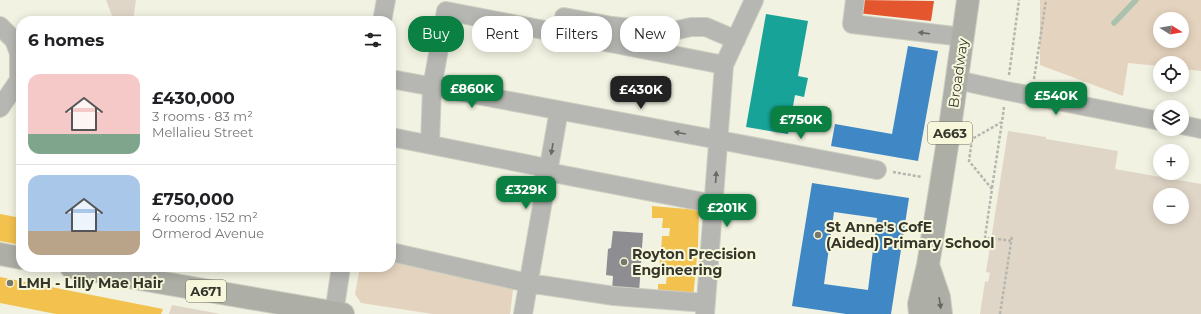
<!DOCTYPE html>
<html lang="en">
<head>
<meta charset="utf-8">
<style>
	body { margin:0; font-family:Montserrat,sans-serif; background:#f2f2f2; color:#202124; height:100vh; display:flex; flex-direction:column; font-size:15px; white-space:nowrap }
	* { box-sizing:border-box; margin:0 }
	p { font-size:13px; color:#757577 }
	.icon { flex:none; width:22px; height:22px; fill:none; stroke:currentColor; stroke-width:2; stroke-linecap:round; stroke-linejoin:round }
	.map { position:relative; flex:1; overflow:hidden }
	.drawer { position:absolute; left:16px; top:16px; width:380px; height:256px; display:flex; flex-direction:column; background:#fff; border-radius:16px; box-shadow:0 2px 10px #0003 }
	.drawer>* { flex:none }
	.banner { position:absolute; left:408px; top:16px; width:380px; height:36px; display:flex; gap:8px }
	.needle { width:26px; rotate:101deg }
	.controls { position:absolute; left:1153px; top:12px; display:grid; gap:8px }
	.controls a { display:grid; place-items:center; width:36px; height:36px; border-radius:50%; background:#fff; box-shadow:0 2px 10px #0003; font-size:20px }
	.price { position:absolute; translate:-50% -34px; padding:0 9px; border-radius:8px; background:#0b8043; color:#fff; font-size:13px; line-height:26px; filter:drop-shadow(0 1px 2px #0008) }
	.price::after { content:''; position:absolute; left:50%; top:24px; width:12px; height:9px; margin-left:-6px; background:inherit; clip-path:polygon(0 0,100% 0,50% 100%) }
	.price.active { background:#222; color:#fff }
	ul { padding:0; list-style:none }
	li { display:flex; align-items:center; gap:12px; height:100px; padding:0 12px }
	li+li { border-top:1px solid #e0e0e0 }
	li span { display:grid; place-items:center; flex:none; width:112px; height:80px; border-radius:12px; color:#555 }
	li>.icon { margin-inline-start:auto }
	span .icon { width:48px; height:48px; fill:#fffc; stroke-width:1 }
	li b { font-size:17px }
	h2 { display:flex; justify-content:space-between; align-items:center; height:48px; padding:0 12px; font-size:17px }
	.chip { padding:0 14px; border-radius:16px; background:#fff; box-shadow:0 2px 10px #0003; font-size:14px; line-height:36px }
	.chip.active { background:#0b8043; color:#fff }
	.map>svg:first-child { display:block }
	.green { fill:#e0d6c7; fill-rule:evenodd }
	.forest { fill:#e4d3be; fill-rule:evenodd }
	.homes { fill:#f2c14e }
	.shops { fill:#e4572e }
	.schools { fill:#3f88c5; fill-rule:evenodd }
	.public { fill:#17a398 }
	.industry { fill:#8d8d92 }
	.lines { fill:none; stroke-linecap:round; stroke-linejoin:round }
	.stream { stroke:#aac2ad; stroke-width:5.5 }
	.minor-casing { stroke:#cecfc2; stroke-width:20 }
	.major-casing { stroke:#cecfc2; stroke-width:24 }
	.path { stroke:#b5b6af; stroke-width:2.5; stroke-dasharray:3 2; stroke-linecap:butt }
	.minor { stroke:#b6b7b2; stroke-width:18 }
	.major { stroke:#adafa7; stroke-width:22 }
	.oneway { fill:#696a62 }
	.oneway2 { fill:#66665d }
	.poi-dot { fill:#77786b; stroke:#f7f8db; stroke-width:1.5 }
	.labels { text-anchor:middle; dominant-baseline:central; stroke-width:4; stroke-linejoin:round; paint-order:stroke }
	.shield { fill:#f7f8db; stroke:#707060; stroke-width:1 }
	.shield-label { font-size:13px; font-weight:bold; fill:#36362c }
	.street-label { font-size:14px; fill:#36362c; stroke:#f7f8db }
	.poi-label { font-size:14px; font-weight:bold; fill:#36362c; stroke:#f7f8db; text-anchor:start }
</style>
</head>
<body>
<div class="map">
<svg width="1201" height="314" viewBox="0 0 1201 314">
	<rect width="100%" height="100%" fill="#f1f2e1"/>
	<path class="green" d="M106,0H136L133,21H114Z
		M1008,131L1046,137V139L1118,151L1115,169L1201,184V314H980L985,281L988,282L990,273L986,272ZM1160,195H1182V217H1160Z
		M172,305L221,314H169Z"/>
	<path class="forest" d="M1040,0H1201V71L1182,69V63H1160V66L1128,63L1123,96L1040,65ZM1160,19H1182V41H1160Z
		M391,261L514,281L510,314H433L361,303L355,294L360,267H391Z"/>
	<path class="homes" d="M652,206L699,210L698,245L693,299L658,295V284H666L667,275L659,274L660,259H668V252L661,251L662,236H669L670,228H662L663,218H652Z
		M0,214L21,218V245L0,241Z
		M0,277L163,309L161,314H56L0,303Z"/>
	<path class="shops" d="M859,0L934,1L931,21L857,13Z"/>
	<path class="schools" d="M908,46L938,51L918,161L831,146L835,124L892,134Z
		M812,183L909,198L891,314H846L792,306ZM834,212L877,218L868,290L824,284Z"/>
	<path class="public" d="M766,14L808,21L798,76L808,78L804,97L795,95L788,134L746,127Z"/>
	<path class="industry" d="M613,231L643,233L639,293L612,290L613,276L606,275L608,249L611,248Z"/>
	<g class="lines">
		<path class="stream" d="M1114,23L1136,0"/>
		<g class="minor-casing">
			<path id="minor" d="M855,0L852,24L963,37
				M564,17L612,26L669,32L691,27H706L736,40
				M382,21L386,0
				M0,26L14,40L19,53V80
				M391,79L719,140L877,170
				M957,80L1007,91L1160,121
				M0,108L19,80
				M1182,125L1201,129
				M391,137L537,166L548,172L714,204
				M430,144L432,87L446,11L724,65
				M391,252L528,283L614,296L706,303
				M334,313L341,267
				M523,314L559,110
				M705,314L724,65L754,0"/>
		</g>
		<g class="major-casing">
			<path id="major" d="M0,254L21,258
				M928,265L939,297L941,314
				M71,267L343,314
				M920,314L919,304L928,265L949,134L968,0"/>
		</g>
		<path class="path" d="M1009,75L1019,0
			M1034,79L1046,0
			M1004,107L1002,122L972,139L969,161L992,189L985,237L1011,241
			M893,172L922,177
			M992,188L1002,122
			M1000,314L1012,236"/>
		<use href="#minor" class="minor"/>
		<use href="#major" class="major"/>
	</g>
	<defs><path id="oneway-solid" d="M-6-.8H1V-3.2L6.5 0L1 3.2V.8H-6Z"/></defs>
	<g class="oneway">
		<use href="#oneway-solid" transform="translate(924 33) rotate(-173)"/>
		<use href="#oneway-solid" transform="translate(680 133) rotate(-170)"/>
		<use href="#oneway-solid" transform="translate(552 149) rotate(100)"/>
		<use href="#oneway-solid" transform="translate(716 177) rotate(-86)"/>
	</g>
	<use class="oneway2" href="#oneway-solid" transform="translate(940 303) rotate(81)"/>
	<g class="poi-dot">
		<circle cx="818" cy="235" r="4"/>
		<circle cx="624" cy="262" r="4"/>
		<circle cx="10" cy="283" r="4"/>
	</g>
	<g class="labels">
		<g class="shield">
			<rect x="928" y="122" width="44" height="22" rx="3"/>
			<rect x="186" y="280" width="40" height="22" rx="3"/>
		</g>
		<g class="shield-label">
			<text x="950" y="133">A663</text>
			<text x="206" y="291">A671</text>
		</g>
		<g class="street-label">
			<text transform="translate(958 73) rotate(-82)">Broadway</text>
		</g>
		<g class="poi-label">
			<text x="826" y="227">St Anne's CofE<tspan x="826" dy="16">(Aided) Primary School</tspan></text>
			<text x="632" y="254">Royton Precision<tspan x="632" dy="16">Engineering</tspan></text>
			<text x="18" y="283">LMH - Lilly Mae Hair</text>
		</g>
	</g>
</svg>
<div class="controls">
<a><svg class="needle" viewBox="-14 -14 28 28"><path d="M0-13l5 13h-10z" fill="#e53935"/><path d="M0 13l5-13h-10z" fill="#757577"/></svg></a>
<a><svg class="icon" aria-label="locate" viewBox="0 0 24 24"><circle cx="12" cy="12" r="6"/><path d="M12 2v4M12 18v4M2 12h4M18 12h4"/></svg></a>
<a><svg class="icon" aria-label="layers" viewBox="0 0 24 24"><path d="M12 4l9 5-9 5-9-5zM3 14l9 5 9-5"/></svg></a>
<a>+</a>
<a>−</a>
</div>
<b class="price" style="left:472px;top:109px">£860K</b>
<b class="price active" style="left:641px;top:110px">£430K</b>
<b class="price" style="left:1056px;top:116px">£540K</b>
<b class="price" style="left:801px;top:140px">£750K</b>
<b class="price" style="left:526px;top:210px">£329K</b>
<b class="price" style="left:727px;top:228px">£201K</b>
<div class="banner">
<a class="chip active">Buy</a>
<a class="chip">Rent</a>
<a class="chip">Filters</a>
<a class="chip">New</a>
</div>
<section class="drawer">
<h2>6 homes<svg class="icon" aria-label="filters" viewBox="0 0 24 24"><path d="M4 7h16M4 17h16"/><circle cx="9" cy="7" r="2"/><circle cx="15" cy="17" r="2"/></svg></h2>
<ul>
<li><span style="background:linear-gradient(#f6c9c9 75%,#7fa58c 0)"><svg class="icon" aria-label="home" viewBox="0 0 24 24"><path d="M3 11l9-7 9 7M6 9v11h12V9"/></svg></span><div><b>£430,000</b><p>3 rooms · 83 m²</p><p>Mellalieu Street</p></div></li>
<li><span style="background:linear-gradient(#a9c7e8 70%,#b9a48a 0)"><svg class="icon" aria-label="home" viewBox="0 0 24 24"><path d="M3 11l9-7 9 7M6 9v11h12V9"/></svg></span><div><b>£750,000</b><p>4 rooms · 152 m²</p><p>Ormerod Avenue</p></div></li>
</ul>
</section>
</div>
</body>
</html>
